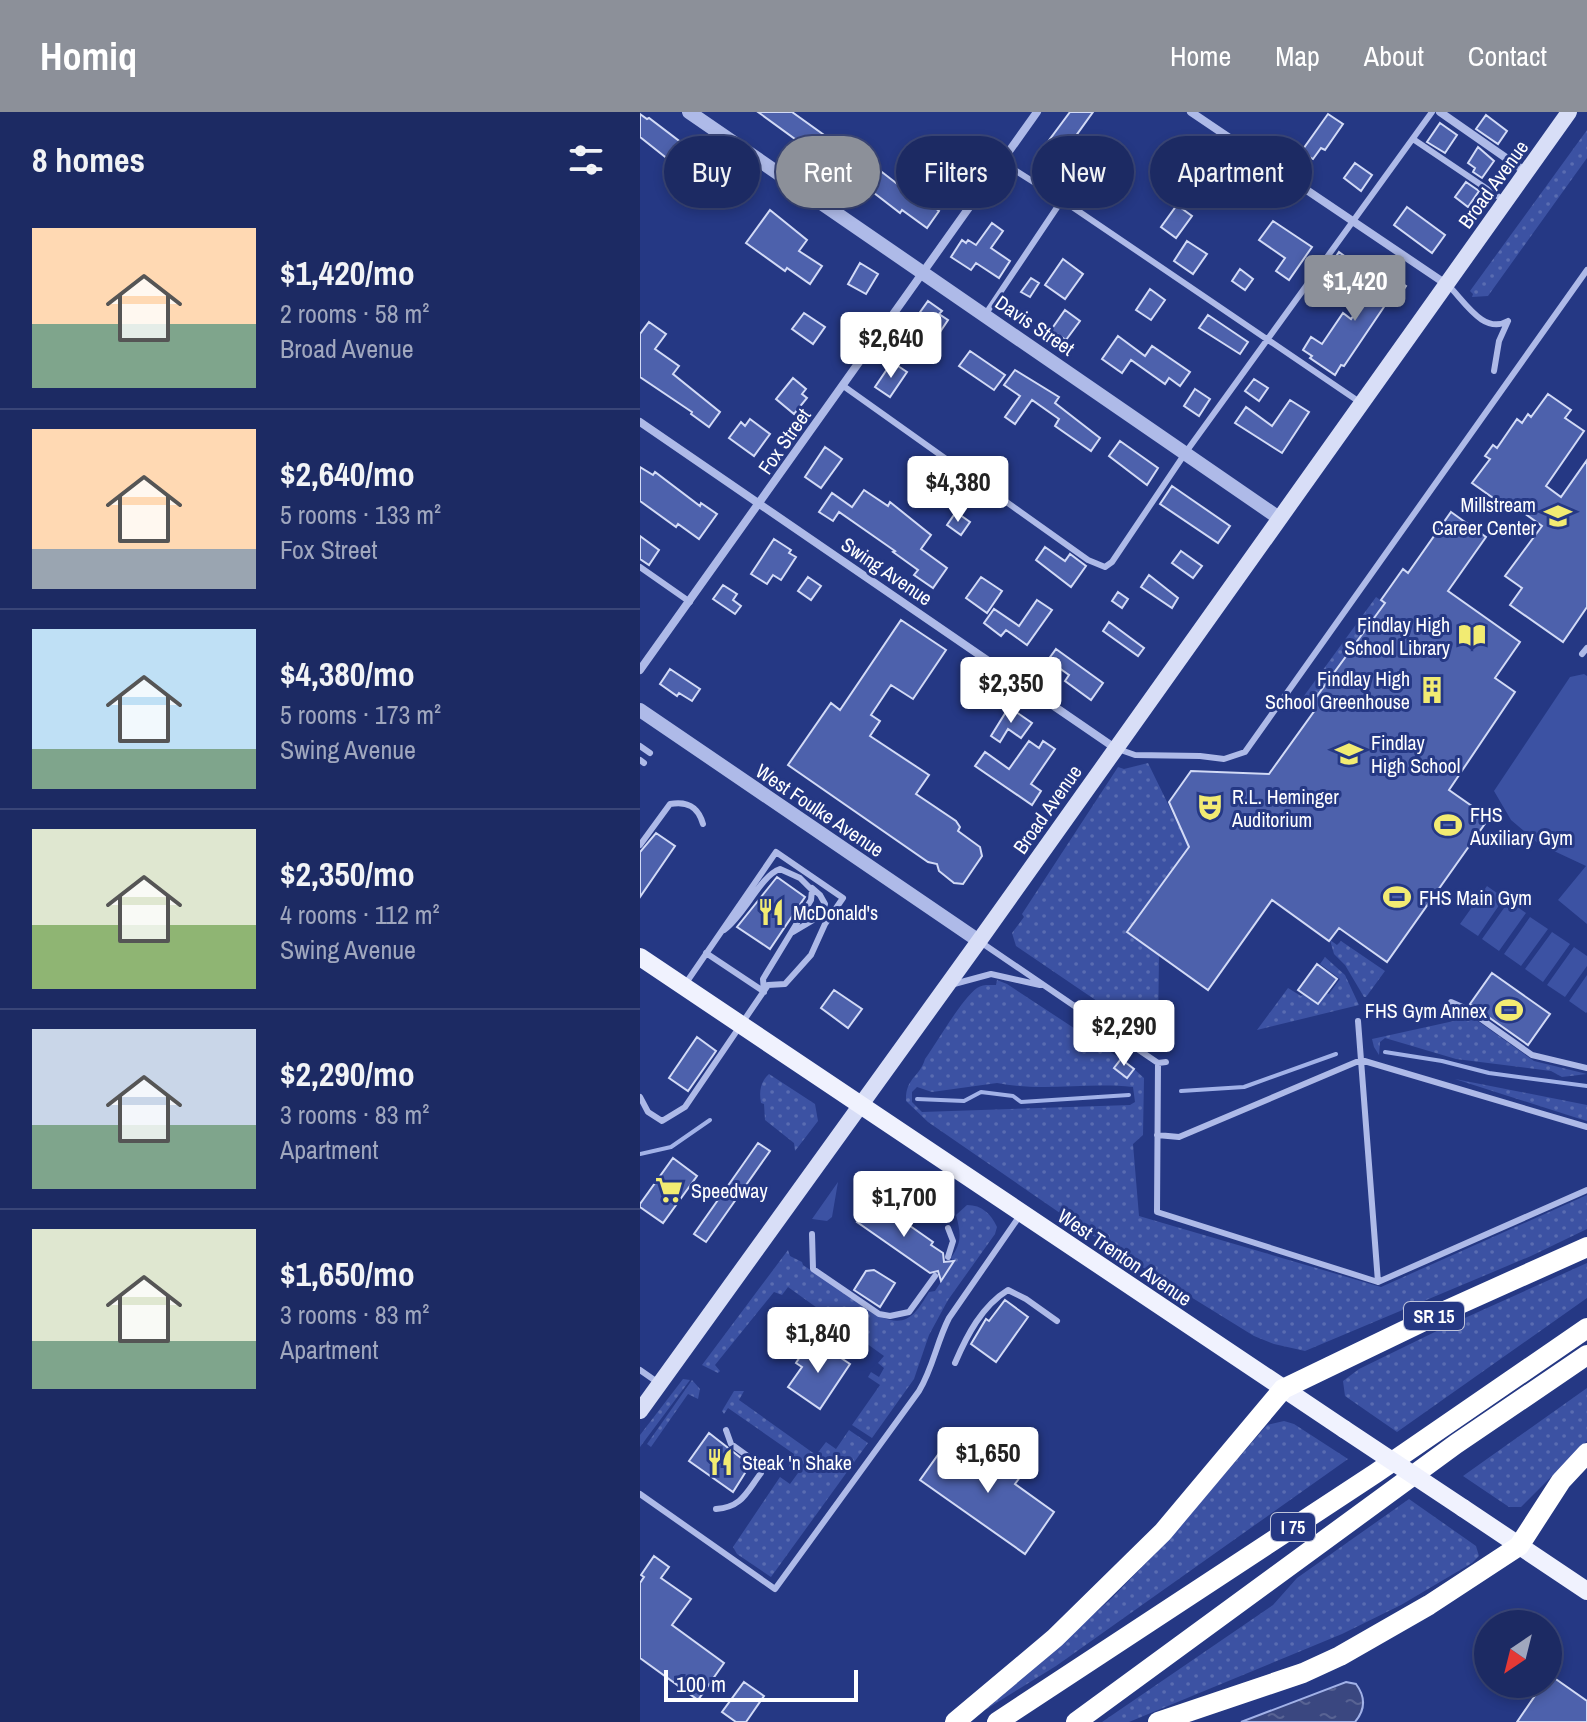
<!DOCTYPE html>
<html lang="en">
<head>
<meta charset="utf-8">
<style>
	body { margin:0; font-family:"Archivo Narrow",sans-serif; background:#253269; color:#f1f3f6; height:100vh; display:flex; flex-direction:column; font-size:30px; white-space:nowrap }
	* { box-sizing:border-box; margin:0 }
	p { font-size:26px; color:#a0a7be }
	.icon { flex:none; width:44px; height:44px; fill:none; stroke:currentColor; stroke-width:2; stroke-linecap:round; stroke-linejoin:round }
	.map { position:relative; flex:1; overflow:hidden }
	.sheet { display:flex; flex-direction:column; background:#1c2a63; width:640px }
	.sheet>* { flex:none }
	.top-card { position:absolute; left:24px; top:24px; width:760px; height:72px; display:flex; gap:16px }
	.needle { width:52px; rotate:215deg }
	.buttons { position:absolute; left:834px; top:1498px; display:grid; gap:16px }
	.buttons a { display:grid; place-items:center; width:88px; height:88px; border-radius:50%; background:#1c2a63; box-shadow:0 4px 12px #0003,0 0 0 2px #3a4678; font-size:40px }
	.scale { position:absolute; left:24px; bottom:20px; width:194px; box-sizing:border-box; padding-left:8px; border:4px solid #fff; border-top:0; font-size:22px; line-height:28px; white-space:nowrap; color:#fff; -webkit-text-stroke:6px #253884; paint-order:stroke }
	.price { position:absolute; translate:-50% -68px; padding:0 18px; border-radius:8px; background:#fff; color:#222; font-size:26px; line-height:52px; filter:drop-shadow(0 2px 4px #0008) }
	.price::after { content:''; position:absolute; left:50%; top:48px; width:24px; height:18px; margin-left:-12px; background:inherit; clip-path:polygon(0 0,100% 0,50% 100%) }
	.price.selected { background:#8c9099; color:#fff }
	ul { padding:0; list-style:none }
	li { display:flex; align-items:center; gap:24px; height:200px; padding:0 32px }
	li+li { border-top:2px solid #3a4678 }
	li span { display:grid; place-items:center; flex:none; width:224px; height:160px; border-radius:0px; color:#555 }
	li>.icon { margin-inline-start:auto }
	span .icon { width:96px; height:96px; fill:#fffc; stroke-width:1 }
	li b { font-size:34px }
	h2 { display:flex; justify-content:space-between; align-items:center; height:96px; padding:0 32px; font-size:34px }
	.tag { padding:0 28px; border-radius:36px; background:#1c2a63; box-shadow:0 4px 12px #0003,0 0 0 2px #3a4678; font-size:28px; line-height:72px }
	.tag.selected { background:#8c9099; color:#fff }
	header { display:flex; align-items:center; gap:48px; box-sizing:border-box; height:112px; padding:0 40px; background:#8c9099; color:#fff }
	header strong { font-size:38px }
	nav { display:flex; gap:44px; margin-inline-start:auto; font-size:28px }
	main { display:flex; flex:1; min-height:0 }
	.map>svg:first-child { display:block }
	.grass { fill:url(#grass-dots); fill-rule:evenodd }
	.green { fill:#3c52a3 }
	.water { fill:url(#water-ripples); stroke:#a2b2e8; stroke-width:2 }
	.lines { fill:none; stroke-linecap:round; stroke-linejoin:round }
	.stream { stroke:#a2b2e8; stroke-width:4 }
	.building { fill:#4d61ac; stroke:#d2daf6; stroke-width:2 }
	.service { stroke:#aebae8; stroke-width:6 }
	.minor { stroke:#aebae8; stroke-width:8 }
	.tertiary { stroke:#aebae8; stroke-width:14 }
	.secondary { stroke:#d8def7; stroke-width:16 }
	.primary { stroke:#f0f2fe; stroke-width:18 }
	.motorway { stroke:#fff; stroke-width:20 }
	.primary-bridge { stroke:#f0f2fe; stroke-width:18 }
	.labels { text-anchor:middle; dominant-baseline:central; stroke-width:6; stroke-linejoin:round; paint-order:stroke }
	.shield { fill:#253884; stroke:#bec3da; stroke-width:2 }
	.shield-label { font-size:18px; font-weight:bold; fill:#fff }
	.street-label { font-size:20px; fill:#fff; stroke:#253884 }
	.poi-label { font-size:20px; fill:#fff; stroke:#253884; text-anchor:start }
</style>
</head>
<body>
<header>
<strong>Homiq</strong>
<nav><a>Home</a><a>Map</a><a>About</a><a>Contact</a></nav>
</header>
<main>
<section class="sheet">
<h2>8 homes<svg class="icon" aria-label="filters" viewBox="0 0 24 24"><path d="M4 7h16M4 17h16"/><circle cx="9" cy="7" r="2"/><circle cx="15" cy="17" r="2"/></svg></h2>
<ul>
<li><span style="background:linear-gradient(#ffd9b3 60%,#7fa58c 0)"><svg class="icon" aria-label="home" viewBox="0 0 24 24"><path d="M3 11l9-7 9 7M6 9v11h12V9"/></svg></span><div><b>$1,420/mo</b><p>2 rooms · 58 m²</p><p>Broad Avenue</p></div></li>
<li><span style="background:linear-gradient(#ffd9b3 75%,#9aa5b1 0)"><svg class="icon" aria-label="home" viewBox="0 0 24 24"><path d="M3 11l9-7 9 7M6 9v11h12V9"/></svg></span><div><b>$2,640/mo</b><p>5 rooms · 133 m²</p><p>Fox Street</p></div></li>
<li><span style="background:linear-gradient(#bfe0f5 75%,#7fa58c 0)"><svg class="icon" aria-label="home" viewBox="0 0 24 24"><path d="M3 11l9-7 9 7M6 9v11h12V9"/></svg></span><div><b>$4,380/mo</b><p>5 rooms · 173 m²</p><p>Swing Avenue</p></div></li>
<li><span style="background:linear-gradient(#dfe7d0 60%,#8fb573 0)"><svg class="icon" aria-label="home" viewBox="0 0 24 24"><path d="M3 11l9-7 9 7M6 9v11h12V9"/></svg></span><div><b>$2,350/mo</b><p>4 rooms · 112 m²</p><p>Swing Avenue</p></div></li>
<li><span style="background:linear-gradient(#c9d6e8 60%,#7fa58c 0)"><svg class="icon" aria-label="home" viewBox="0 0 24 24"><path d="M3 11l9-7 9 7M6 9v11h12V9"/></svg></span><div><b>$2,290/mo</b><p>3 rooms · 83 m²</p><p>Apartment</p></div></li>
<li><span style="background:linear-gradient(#dfe7d0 70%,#7fa58c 0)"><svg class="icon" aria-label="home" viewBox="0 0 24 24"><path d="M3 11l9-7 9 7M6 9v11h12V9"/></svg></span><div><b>$1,650/mo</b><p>3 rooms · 83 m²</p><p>Apartment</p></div></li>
</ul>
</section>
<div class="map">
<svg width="947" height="1610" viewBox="0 0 947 1610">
	<defs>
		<pattern id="grass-dots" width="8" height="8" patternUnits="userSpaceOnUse" patternTransform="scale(2)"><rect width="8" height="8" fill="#3c52a3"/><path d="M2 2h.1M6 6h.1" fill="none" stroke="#596cb1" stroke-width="1.8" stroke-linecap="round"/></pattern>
		<pattern id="water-ripples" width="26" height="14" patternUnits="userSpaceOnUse" patternTransform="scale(2)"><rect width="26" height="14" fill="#3a4780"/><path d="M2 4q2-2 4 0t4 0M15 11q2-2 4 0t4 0" fill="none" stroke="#586393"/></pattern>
	</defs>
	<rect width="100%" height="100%" fill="#253884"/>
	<path class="grass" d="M947,18V46L848,184L832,185L833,182L830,179Z
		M736,485L745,491L669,595L661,588Z
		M508,651L549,735L487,820L519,844L518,920L512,924L507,923L376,834L372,821L384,805L382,802L478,655L484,657Z
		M690,828L697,833L701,829L745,859L726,885H724L705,853L694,842Z
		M685,845L705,863L719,893L617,918L648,876L661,884L664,882L678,892L686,881L689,882L700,867L680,852Z
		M357,868L367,872L481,947L474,956L486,966L494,957L504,966L503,1023L493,1032L499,1104L741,1175L947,1083V1117L891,1144L665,1239L634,1232L614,1224L465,1132L288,1010L266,989C265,966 280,965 285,947C298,929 321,888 337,876C343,872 349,873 356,873ZM357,971C403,980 447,970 493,975L495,990L490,993L282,1000L272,990V980L277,975L292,980Z
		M832,905L894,949L947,962L922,965L911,959L816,947L745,926L740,930L739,943L734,935L732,927Z
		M129,962L175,992L178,1009L155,1039L154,1031L125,1008L124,992L121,991C119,980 120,970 129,962Z
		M815,967L947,993V1009L934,1005Z
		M327,1093C342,1093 351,1102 357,1115L355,1122L308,1188L289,1223L274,1267L232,1326L212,1313L240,1273L228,1265L231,1260L239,1265L244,1256L238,1251L244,1244L148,1175L142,1183L134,1180L75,1253L80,1259L78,1261L62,1253L148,1138L150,1144L162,1150L163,1153L241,1205C268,1216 276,1201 289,1180L295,1179L314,1150L311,1146C322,1130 321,1122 316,1103Z
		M947,1151V1186L757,1320L705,1284L703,1269L719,1257L807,1214Z
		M43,1267L50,1268L0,1335V1323Z
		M52,1268L60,1277L58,1287L48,1282L11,1335L7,1332Z
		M947,1276V1329L881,1395H869L823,1364Z
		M94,1279H104L99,1288L176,1343L186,1330L196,1337L209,1318L228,1331L131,1465L97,1442L93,1435L140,1365L150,1372L158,1361L149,1354L154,1342L88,1296L84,1302L82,1299Z
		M644,1309L654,1312L708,1347L416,1554L345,1598L472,1486L526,1430L627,1313Z
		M769,1387L836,1434L839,1444L832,1451L761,1493L702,1522L489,1610H462L633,1493L657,1466Z"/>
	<path class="green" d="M944,562L947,564V812L918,788L946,754L899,732L871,708L854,679L930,565Z
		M847,774L864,786L838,824L820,812Z
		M869,789L886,801L859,839L842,827Z
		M890,805L908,817L881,854L864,842Z
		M912,820L930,832L903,870L885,857Z
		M934,835L947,844V854L925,885L907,873Z
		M947,863V900L946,901L929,889Z
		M198,1070L192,1105L187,1109L172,1107Z"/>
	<path class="water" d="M706,1570L716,1572C725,1584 726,1597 715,1610H601Z"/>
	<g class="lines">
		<path class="stream" d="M745,940L802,949L849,961L947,974
			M541,979L604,975L696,942
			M277,987L324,989L341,980L373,984L381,990L489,983
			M0,1042L31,1035L70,1008"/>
	</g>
	<path class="building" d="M118,0H152L226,53L229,50L278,88L280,85L299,99L287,116L262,98L260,101L212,64L210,67Z
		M430,0H453L417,50L401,39Z
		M0,2L7,7L9,6L76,57L63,75L0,25Z
		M688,2L703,12L685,38L681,36L673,47L661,40Z
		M846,3L867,19L858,32L836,17Z
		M800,11L817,23L805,41L787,30Z
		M838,35L854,49L842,66L833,60L835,56L828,51Z
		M575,48L589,58L572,83L557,73Z
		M715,51L732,63L721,79L704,66Z
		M309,59L319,65L310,79L300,72Z
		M826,70L839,79L828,95L815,85Z
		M537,93L552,104L536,126L521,115Z
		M767,95L805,123L792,141L754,113Z
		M130,98L167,128L159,139L182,154L170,172L147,156L145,159L106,131Z
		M633,109L672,135L649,168L636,159L645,146L619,128Z
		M352,111L363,119L351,136L370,149L359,166L336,151L331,158L311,145L322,128L326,131L328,128L336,133Z
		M547,129L567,142L553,162L534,149Z
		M699,140L718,154L709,167L690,153Z
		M423,147L443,162L425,187L405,173Z
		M220,151L238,162L226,182L208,172Z
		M731,151L766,174L758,186L752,183L704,254L701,253L695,263L670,246L672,244L663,238L671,225L682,232L703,201L711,207L736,172L723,164Z
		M600,157L613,167L605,178L592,169Z
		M391,166L399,171L390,185L381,180Z
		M510,177L525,188L511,208L496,198Z
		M288,189L302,199L299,202L308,208L296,226L288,220L284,225L276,220L279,215L273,210Z
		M425,198L440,209L426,228L411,218Z
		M164,201L185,215L173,232L152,217Z
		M568,203L608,230L600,242L559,216Z
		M9,210L26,222L15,237L39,254L33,262L80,300L69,315L51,302L52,300L0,265V222Z
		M478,224L505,244L512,234L550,260L540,274L529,266L525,272L491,248L482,261L462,247Z
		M330,239L365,263L354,278L319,254Z
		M252,250L267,260L250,285L235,275Z
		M375,258L419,285L415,291L460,326L451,339L415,314L419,307L392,288L375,312L365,305L380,284L364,273Z
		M153,266L166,277L162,282L167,286L154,302L136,287Z
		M614,267L628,276L619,289L605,279Z
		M555,277L570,287L559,304L544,294Z
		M908,282L931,298L925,306L944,319L906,374L921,385L947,348V495L923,530L870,493L882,476L865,464L902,414L869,390L866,395L832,371L850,347L845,344L853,333L857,336L877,307L882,311L888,302L891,305Z
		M650,288L669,300L642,341L595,311L606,295L632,314Z
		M110,307L130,322L114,344L89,326L101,310L105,314Z
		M480,329L518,356L507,373L469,344Z
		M185,335L202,347L181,376L165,365Z
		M0,355L13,363L15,360L60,394L61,391L77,402L59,427L38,412L36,415L0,389Z
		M532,374L590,414L578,431L520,392Z
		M224,378L248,394L250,390L291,423L281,437L307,456L293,476L274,463L278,458L253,440L255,439L199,400L193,409L179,400L192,381L212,395Z
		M316,400L330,410L321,423L307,413Z
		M811,400L846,425L808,479L880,530L855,566L875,580L809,678L849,706L747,850L699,816L689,829L632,788L568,878L487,820L549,735L529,690L551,659L629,662L675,598L669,595L745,491L741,488L763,457L768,461Z
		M0,424L19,438L9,453L0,447Z
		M134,427L151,438L149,441L156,445L141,468L133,463L127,472L111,462Z
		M405,435L425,449L430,442L446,454L431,475L396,448Z
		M541,439L562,454L553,466L532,451Z
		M509,463L538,486L532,496L501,475Z
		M168,465L181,474L171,488L158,479Z
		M341,465L362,479L347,501L326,486Z
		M83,473L97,482L93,488L101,494L95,502L73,487Z
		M478,480L488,487L482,496L472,489Z
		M397,488L412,498L387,533L366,518L361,524L344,511L354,497L379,514Z
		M261,508L306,538L273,587L251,573L231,603L240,609L230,624L289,663L276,682L316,709L320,715L318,719L340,735L342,744L323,772L314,771L299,759L297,752L288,750L148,653L191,591L200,598Z
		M469,510L504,536L498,544L463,519Z
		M416,537L463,571L451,588L425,569L429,563L408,548Z
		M30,557L60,577L52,589L39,581L37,584L20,572Z
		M369,595L392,611L381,626L368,617L360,630L351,624Z
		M389,629L399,636L403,629L415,637L391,672L401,679L392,693L335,654L345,640L369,657Z
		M16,721L35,734L0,785V740Z
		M137,765L165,785L130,837L97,815Z
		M677,852L697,867L678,892L658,878Z
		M852,861L910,902L888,933L830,892Z
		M194,878L222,897L208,916L181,896Z
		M57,925L76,939L48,979L29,966Z
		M481,947L494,957L487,966L474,956Z
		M118,1031L130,1039L66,1130L54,1122Z
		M33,1046L57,1064L23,1111L0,1095V1092Z
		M233,1088L293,1130L291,1133L303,1141L304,1150L314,1149L301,1169L298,1159L290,1161L217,1110Z
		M234,1158L255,1171L240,1195L214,1178L226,1159Z
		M365,1188L388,1205L356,1250L331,1232L346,1207L349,1209Z
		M177,1230L210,1252L180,1297L148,1275L162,1255L156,1251L163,1240L168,1243Z
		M69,1321L110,1353L93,1380L49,1349Z
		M310,1326L354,1357L362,1346L383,1361L375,1372L414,1400L385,1442L280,1368Z
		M14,1444L29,1455L21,1466L51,1487L32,1513L84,1551L58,1588L0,1546V1471L4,1465L1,1463Z
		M910,1563L947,1589V1610H877L903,1572H908Z
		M104,1570L124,1584L106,1610H96L82,1600Z"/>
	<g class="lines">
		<path class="service" d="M773,27L865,89
			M362,50L422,88L721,291
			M809,174C825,190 844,223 868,209
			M345,203L422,88
			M854,259L859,229L868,209
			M202,273L448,448L465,455L472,450L546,340L792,0
			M0,455L50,490
			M942,542L947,536
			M0,634L10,641
			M478,637L495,643L560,644L584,647L605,640L947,158
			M0,648L4,651
			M0,733L30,692C47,689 58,694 63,712
			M84,818C105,803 120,764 140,757L160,766L172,778L171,788L123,867L124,880
			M153,820L180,804L185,792L180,783L172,776
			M339,829L518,951L526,950
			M66,841L123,879
			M314,872L351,862L400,873
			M811,890L827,897L892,943L947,956
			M518,951L517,1100L738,1170L718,909
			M0,985L8,1000L22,1009L45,995L128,873L145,872L171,843L185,812L203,786L136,740L46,871
			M517,1023L539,1025L721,948L947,1015
			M308,1116L313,1129L308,1145
			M172,1122L173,1157L239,1202L250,1204L269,1200L295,1164
			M738,1170L947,1078
			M315,1251C327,1223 342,1194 368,1178L386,1187L417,1209
			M0,1258L20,1272
			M0,1382L135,1477L279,1279C293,1256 297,1229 309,1206L381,1102
			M76,1397C102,1395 106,1381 121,1361L120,1353L91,1332L86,1318"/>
		<path class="minor" d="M551,0L806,172
			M800,0L886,60
			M0,310L475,636
			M0,558L397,0"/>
		<path class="tertiary" d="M49,0L639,406
			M0,598L339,829"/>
		<path class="secondary" d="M0,1299L339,829L929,0"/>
		<path class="primary" d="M0,845L704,1317
			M823,1396L947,1479"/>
		<path class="motorway" d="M315,1610L415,1526L523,1420L643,1277L809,1197L947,1135
			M357,1610L736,1361L947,1216
			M436,1610L816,1332L947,1243
			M518,1610L663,1561L700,1544L789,1493L879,1434L921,1369L947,1341"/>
		<path class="primary-bridge" d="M704,1317L823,1396"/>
	</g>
	<defs>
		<g id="school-bare" transform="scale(2.16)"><path d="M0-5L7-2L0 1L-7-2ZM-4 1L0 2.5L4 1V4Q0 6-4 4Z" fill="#f2eb72" stroke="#253884" stroke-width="2.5" paint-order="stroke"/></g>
		<g id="library-bare" transform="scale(2.16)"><path d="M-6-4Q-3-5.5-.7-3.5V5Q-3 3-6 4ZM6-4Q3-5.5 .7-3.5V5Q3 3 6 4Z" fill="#f2eb72" stroke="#253884" stroke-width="2.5" paint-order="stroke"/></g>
		<g id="building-bare" transform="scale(2.16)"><path d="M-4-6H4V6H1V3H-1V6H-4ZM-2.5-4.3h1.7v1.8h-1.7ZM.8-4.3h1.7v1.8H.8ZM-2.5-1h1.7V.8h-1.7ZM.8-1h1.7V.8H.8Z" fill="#f2eb72" stroke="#253884" stroke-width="2.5" paint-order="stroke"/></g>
		<g id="theatre-bare" transform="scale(2.16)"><path d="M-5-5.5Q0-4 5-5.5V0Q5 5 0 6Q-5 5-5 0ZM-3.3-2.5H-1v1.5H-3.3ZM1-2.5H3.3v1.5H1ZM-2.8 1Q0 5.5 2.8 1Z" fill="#f2eb72" stroke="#253884" stroke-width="2.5" paint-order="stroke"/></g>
		<g id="stadium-bare" transform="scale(2.16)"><path d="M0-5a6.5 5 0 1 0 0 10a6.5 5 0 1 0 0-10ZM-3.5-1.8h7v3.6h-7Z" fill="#f2eb72" stroke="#253884" stroke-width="2.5" paint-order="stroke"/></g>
		<g id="restaurant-bare" transform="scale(2.16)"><path d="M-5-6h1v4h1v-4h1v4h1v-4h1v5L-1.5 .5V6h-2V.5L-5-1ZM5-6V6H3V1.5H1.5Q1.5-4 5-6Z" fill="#f2eb72" stroke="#253884" stroke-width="2.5" paint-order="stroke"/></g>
		<g id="supermarket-bare" transform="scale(2.16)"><path d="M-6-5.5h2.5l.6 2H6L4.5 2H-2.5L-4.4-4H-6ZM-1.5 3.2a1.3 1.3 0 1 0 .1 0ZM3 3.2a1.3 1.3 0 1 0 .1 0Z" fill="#f2eb72" stroke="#253884" stroke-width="2.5" paint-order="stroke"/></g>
	</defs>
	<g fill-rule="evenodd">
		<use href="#school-bare" x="918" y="404"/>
		<use href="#library-bare" x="832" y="523"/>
		<use href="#building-bare" x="792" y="578"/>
		<use href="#school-bare" x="709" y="642"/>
		<use href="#theatre-bare" x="570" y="695"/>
		<use href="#stadium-bare" x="808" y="713"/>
		<use href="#stadium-bare" x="757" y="785"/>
		<use href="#restaurant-bare" x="131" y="800"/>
		<use href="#stadium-bare" x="869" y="898"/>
		<use href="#supermarket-bare" x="29" y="1078"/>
		<use href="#restaurant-bare" x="80" y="1350"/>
	</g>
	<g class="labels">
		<g class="shield">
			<rect x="764" y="1190" width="60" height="28" rx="6"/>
			<rect x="631" y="1401" width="44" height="28" rx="6"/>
		</g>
		<g class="shield-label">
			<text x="794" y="1204">SR 15</text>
			<text x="653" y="1415">I 75</text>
		</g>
		<g class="street-label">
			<text transform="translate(853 72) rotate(-54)">Broad Avenue</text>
			<text transform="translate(395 213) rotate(34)">Davis Street</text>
			<text transform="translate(144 329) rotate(-55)">Fox Street</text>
			<text transform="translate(247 459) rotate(34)">Swing Avenue</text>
			<text transform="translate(407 697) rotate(-55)">Broad Avenue</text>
			<text transform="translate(180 698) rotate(34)">West Foulke Avenue</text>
			<text transform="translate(485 1145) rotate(34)">West Trenton Avenue</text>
		</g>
		<g class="poi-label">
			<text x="896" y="392" text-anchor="end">Millstream<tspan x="896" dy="23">Career Center</tspan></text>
			<text x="810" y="512" text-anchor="end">Findlay High<tspan x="810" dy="23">School Library</tspan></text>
			<text x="770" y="566" text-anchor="end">Findlay High<tspan x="770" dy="23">School Greenhouse</tspan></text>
			<text x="731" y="630">Findlay<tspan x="731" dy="23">High School</tspan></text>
			<text x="592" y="684">R.L. Heminger<tspan x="592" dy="23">Auditorium</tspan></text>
			<text x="830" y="702">FHS<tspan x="830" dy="23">Auxiliary Gym</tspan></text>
			<text x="779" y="785">FHS Main Gym</text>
			<text x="153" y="800">McDonald's</text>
			<text x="847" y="898" text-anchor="end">FHS Gym Annex</text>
			<text x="51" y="1078">Speedway</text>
			<text x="102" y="1350">Steak 'n Shake</text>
		</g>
	</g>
</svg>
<div class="buttons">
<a><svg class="needle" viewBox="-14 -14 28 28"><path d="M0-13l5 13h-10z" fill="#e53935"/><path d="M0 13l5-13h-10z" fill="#a0a7be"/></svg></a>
</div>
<div class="scale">100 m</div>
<b class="price selected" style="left:715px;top:211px">$1,420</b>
<b class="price" style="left:251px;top:268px">$2,640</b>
<b class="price" style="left:318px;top:412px">$4,380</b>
<b class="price" style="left:371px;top:613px">$2,350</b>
<b class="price" style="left:484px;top:956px">$2,290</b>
<b class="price" style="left:264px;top:1127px">$1,700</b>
<b class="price" style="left:178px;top:1263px">$1,840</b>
<b class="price" style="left:348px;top:1383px">$1,650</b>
<div class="top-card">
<a class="tag">Buy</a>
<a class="tag selected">Rent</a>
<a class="tag">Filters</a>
<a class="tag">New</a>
<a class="tag">Apartment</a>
</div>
</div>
</main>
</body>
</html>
